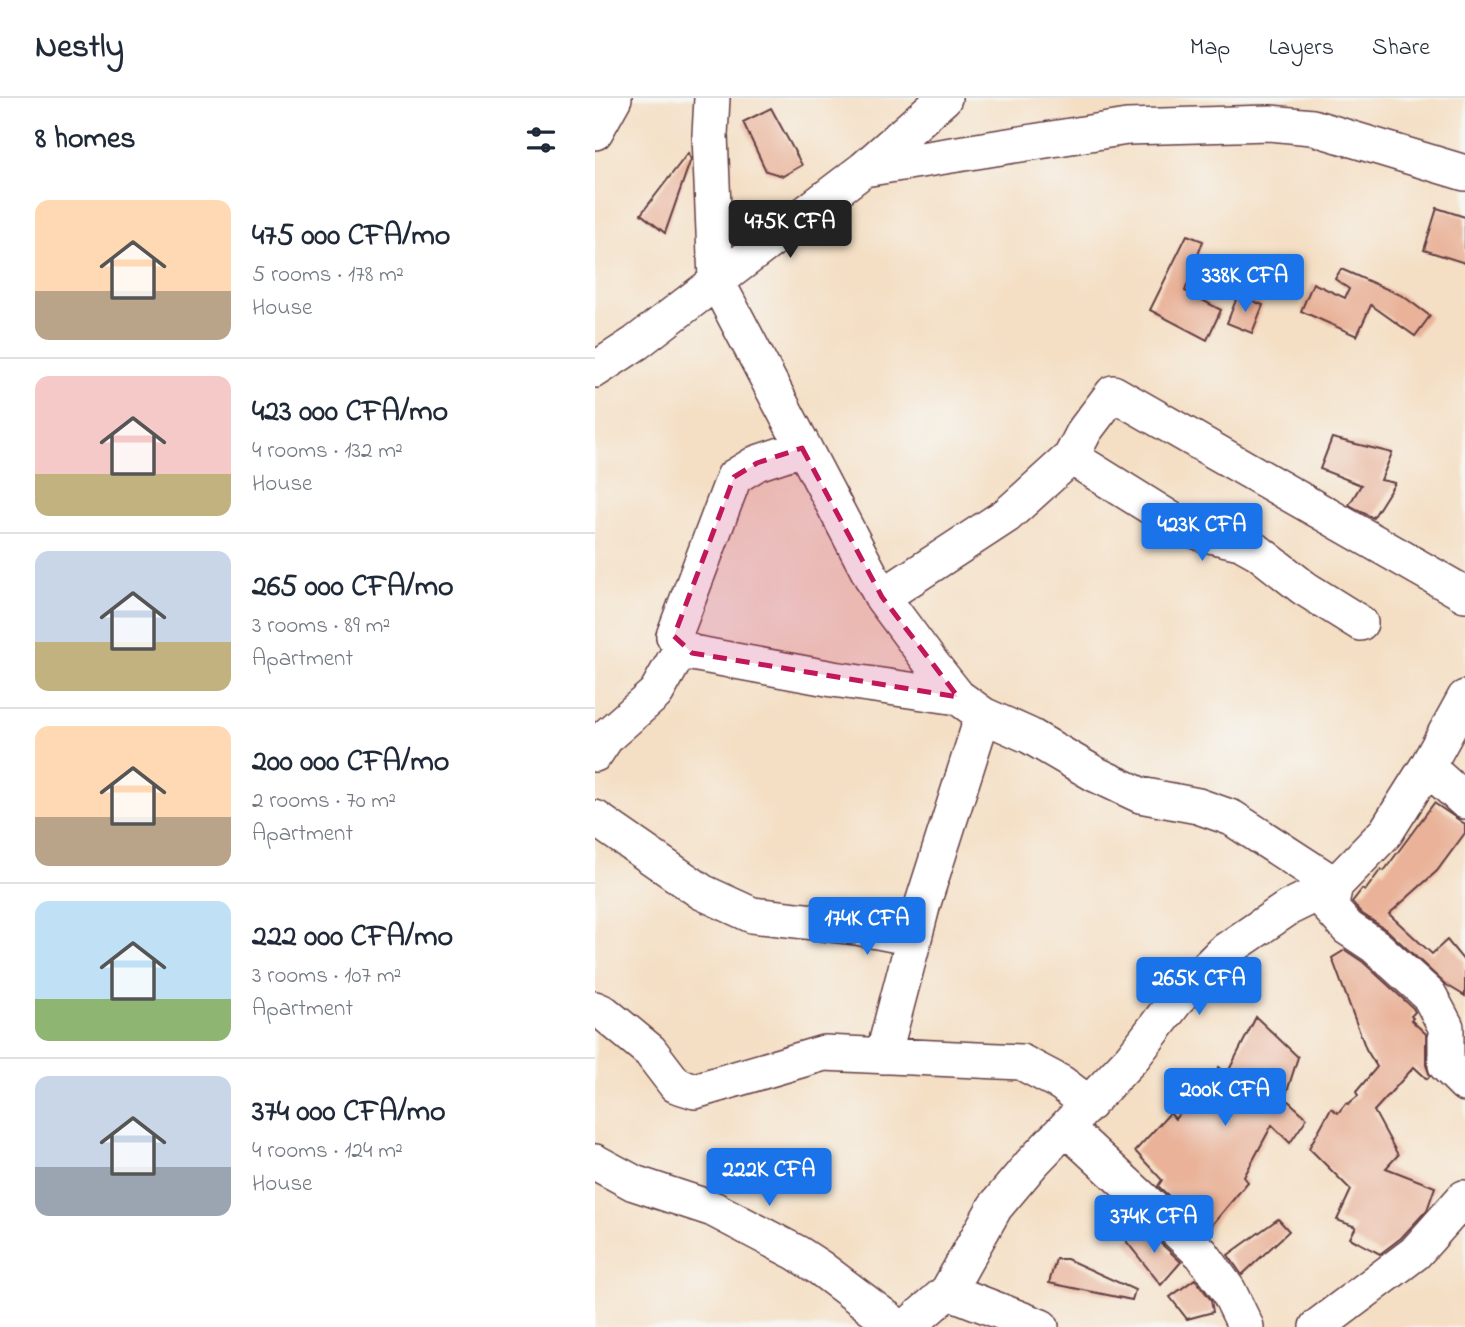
<!DOCTYPE html>
<html lang="en">
<head>
<meta charset="utf-8">
<style>
	body { margin:0; font-family:"Indie Flower",sans-serif; background:#f6f6f7; color:#1f2937; height:100vh; display:flex; flex-direction:column; font-size:26px; white-space:nowrap }
	* { box-sizing:border-box; margin:0 }
	p { font-size:23px; color:#747a83 }
	.icon { flex:none; width:38px; height:38px; fill:none; stroke:currentColor; stroke-width:2; stroke-linecap:round; stroke-linejoin:round }
	.map { position:relative; flex:1; overflow:hidden }
	.details { display:flex; flex-direction:column; background:#fff; width:595px }
	.details>* { flex:none }
	.price { position:absolute; translate:-50% -60px; padding:0 16px; border-radius:7px; background:#1a73e8; color:#fff; font-size:23px; line-height:46px; filter:drop-shadow(0 2px 4px #0008) }
	.price::after { content:''; position:absolute; left:50%; top:42px; width:21px; height:16px; margin-left:-10px; background:inherit; clip-path:polygon(0 0,100% 0,50% 100%) }
	.price.active { background:#222; color:#fff }
	ul { padding:0; list-style:none }
	li { display:flex; align-items:center; gap:21px; height:175px; padding:0 35px }
	li+li { border-top:2px solid #e0e1e3 }
	li span { display:grid; place-items:center; flex:none; width:196px; height:140px; border-radius:14px; color:#555 }
	li>.icon { margin-inline-start:auto }
	span .icon { width:84px; height:84px; fill:#fffc; stroke-width:1 }
	li b { font-size:30px }
	h2 { display:flex; justify-content:space-between; align-items:center; height:84px; padding:0 35px; font-size:30px }
	header { display:flex; align-items:center; gap:42px; box-sizing:border-box; height:98px; padding:0 35px; background:#fff; border-bottom:2px solid #e0e1e3 }
	header strong { font-size:33px }
	nav { display:flex; gap:38px; margin-inline-start:auto; font-size:24px }
	main { display:flex; flex:1; min-height:0 }
	.map>svg:first-child { display:block }
	.building { fill:#e9b299 }
	.lines { fill:none; stroke-linecap:round; stroke-linejoin:round }
	.minor-casing { stroke:#643c42; stroke-width:38 }
	.minor { stroke:#fff; stroke-width:35 }
	.marked { fill:#c2185b; fill-opacity:0.2; stroke:#c2185b; stroke-width:5; stroke-dasharray:14 9; stroke-linejoin:round }
</style>
</head>
<body>
<header>
<strong>Nestly</strong>
<nav><a>Map</a><a>Layers</a><a>Share</a></nav>
</header>
<main>
<section class="details">
<h2>8 homes<svg class="icon" aria-label="filters" viewBox="0 0 24 24"><path d="M4 7h16M4 17h16"/><circle cx="9" cy="7" r="2"/><circle cx="15" cy="17" r="2"/></svg></h2>
<ul>
<li><span style="background:linear-gradient(#ffd9b3 65%,#b9a48a 0)"><svg class="icon" aria-label="home" viewBox="0 0 24 24"><path d="M3 11l9-7 9 7M6 9v11h12V9"/></svg></span><div><b>475 000 CFA/mo</b><p>5 rooms · 178 m²</p><p>House</p></div></li>
<li><span style="background:linear-gradient(#f6c9c9 70%,#c2b280 0)"><svg class="icon" aria-label="home" viewBox="0 0 24 24"><path d="M3 11l9-7 9 7M6 9v11h12V9"/></svg></span><div><b>423 000 CFA/mo</b><p>4 rooms · 132 m²</p><p>House</p></div></li>
<li><span style="background:linear-gradient(#c9d6e8 65%,#c2b280 0)"><svg class="icon" aria-label="home" viewBox="0 0 24 24"><path d="M3 11l9-7 9 7M6 9v11h12V9"/></svg></span><div><b>265 000 CFA/mo</b><p>3 rooms · 89 m²</p><p>Apartment</p></div></li>
<li><span style="background:linear-gradient(#ffd9b3 65%,#b9a48a 0)"><svg class="icon" aria-label="home" viewBox="0 0 24 24"><path d="M3 11l9-7 9 7M6 9v11h12V9"/></svg></span><div><b>200 000 CFA/mo</b><p>2 rooms · 70 m²</p><p>Apartment</p></div></li>
<li><span style="background:linear-gradient(#bfe0f5 70%,#8fb573 0)"><svg class="icon" aria-label="home" viewBox="0 0 24 24"><path d="M3 11l9-7 9 7M6 9v11h12V9"/></svg></span><div><b>222 000 CFA/mo</b><p>3 rooms · 107 m²</p><p>Apartment</p></div></li>
<li><span style="background:linear-gradient(#c9d6e8 65%,#9aa5b1 0)"><svg class="icon" aria-label="home" viewBox="0 0 24 24"><path d="M3 11l9-7 9 7M6 9v11h12V9"/></svg></span><div><b>374 000 CFA/mo</b><p>4 rooms · 124 m²</p><p>House</p></div></li>
</ul>
</section>
<div class="map">
<svg width="870" height="1229" viewBox="0 0 870 1229">
	<rect width="100%" height="100%" fill="#f6f6f2"/>
	<filter id="ink" filterUnits="userSpaceOnUse"><feTurbulence type="fractalNoise" baseFrequency=".0143" numOctaves="2"/><feDisplacementMap in="SourceGraphic" scale="14" xChannelSelector="R" yChannelSelector="G"/><feConvolveMatrix kernelMatrix="1 2 1 2 8 2 1 2 1" color-interpolation-filters="sRGB"/></filter>
	<filter id="wash" filterUnits="userSpaceOnUse"><feTurbulence type="fractalNoise" baseFrequency=".00686" numOctaves="4" result="noise"/><feDisplacementMap in="SourceGraphic" scale="28" xChannelSelector="R" yChannelSelector="G"/><feGaussianBlur stdDeviation="1.57" result="paint"/><feColorMatrix in="noise" values="0 0 0 0 0 0 0 0 0 0 0 0 0 0 0 0 0 1.4 0 .05"/><feComposite in="paint" operator="in"/></filter>
	<g filter="url(#wash)">
		<rect width="100%" height="100%" fill="#f4dfc4"/>
		<g id="blocks">
			<path class="building" d="M176,10L207,67L188,78L171,73L148,24Z
				M93,55L96,61L70,135L46,116Z
				M842,110L870,119V165L829,152Z
				M592,137L608,143L590,193L626,212L612,242L555,212Z
				M746,171L808,198L835,218L820,238L776,207L762,238L706,213L718,185L750,200L754,191L740,181Z
				M643,197L668,207L657,235L632,225Z
				M737,340L797,355L786,382L800,385L778,420L754,407L766,387L725,371Z
				M839,705L870,726V735L842,773L794,816L837,856L852,842L870,864V898L850,886L793,833L766,815L757,804L767,791L770,793L786,771L789,773Z
				M750,852L768,864L818,910L820,914L816,918L818,920L816,922L831,936V967L835,978L832,981L819,969L779,1013L803,1057L791,1070L840,1089L832,1112L806,1140L785,1156L755,1140L761,1129L742,1122L756,1092L714,1050L736,1010L743,1015L751,1005L753,1006L763,998L761,994L782,969L771,951L737,860Z
				M661,919L703,959L690,1000L712,1020L695,1045L677,1027L649,1079L653,1084L612,1133L563,1088L567,1082L540,1053L575,1015L580,1021L624,969L632,976Z
				M683,1121L694,1133L647,1177L633,1157Z
				M548,1129L586,1164L566,1187L531,1143Z
				M461,1161H472L540,1192L537,1202L454,1185Z
				M600,1181L616,1202L618,1214L592,1221L575,1199Z"/>
		</g>
	</g>
	<g filter="url(#ink)">
		<use href="#blocks" fill-opacity="0" stroke="#643c42" stroke-width="2"/>
		<g class="lines">
			<g class="minor-casing">
				<path id="minor" d="M117,0L115,37L121,182L287,499L336,565L363,599L388,617L435,638L500,676L545,697L603,708L637,720L740,787L735,810L753,830L780,848L834,897L851,929V967L870,986
					M0,34L19,0
					M269,71L532,29L675,25L717,29L870,75
					M0,272L41,245L269,71L349,0
					M207,350L162,365L139,379L79,538L87,549L97,555L238,581L363,599
					M476,359L585,427L610,436L645,444L663,454L709,490L765,525
					M287,499L412,417L476,359L490,332L518,295L870,496
					M0,656L12,638L61,595L87,549
					M832,669L870,703
					M0,720L107,794L157,817L262,829L319,840L328,805L388,617
					M0,911L9,915L55,953L81,987L100,993L229,955L426,964L466,985L494,1006
					M288,958L319,840
					M471,1030L607,1156L633,1192L651,1229
					M0,1064L39,1085L118,1111L202,1155L225,1170L303,1229
					M353,1193L446,1229
					M312,1229L353,1193L400,1109L437,1065L537,960L586,896L627,855L693,810L740,787L791,734L832,669L870,600
					M722,1229L820,1155L869,1100"/>
			</g>
			<use href="#minor" class="minor"/>
		</g>
	</g>
	<path class="marked" d="M207,350L287,499L363,599L97,555L79,538L139,379L162,365Z"/>
</svg>
<b class="price active" style="left:195px;top:162px">475K CFA</b>
<b class="price" style="left:650px;top:216px">338K CFA</b>
<b class="price" style="left:607px;top:465px">423K CFA</b>
<b class="price" style="left:272px;top:859px">174K CFA</b>
<b class="price" style="left:604px;top:919px">265K CFA</b>
<b class="price" style="left:630px;top:1030px">200K CFA</b>
<b class="price" style="left:174px;top:1110px">222K CFA</b>
<b class="price" style="left:559px;top:1157px">374K CFA</b>
</div>
</main>
</body>
</html>
